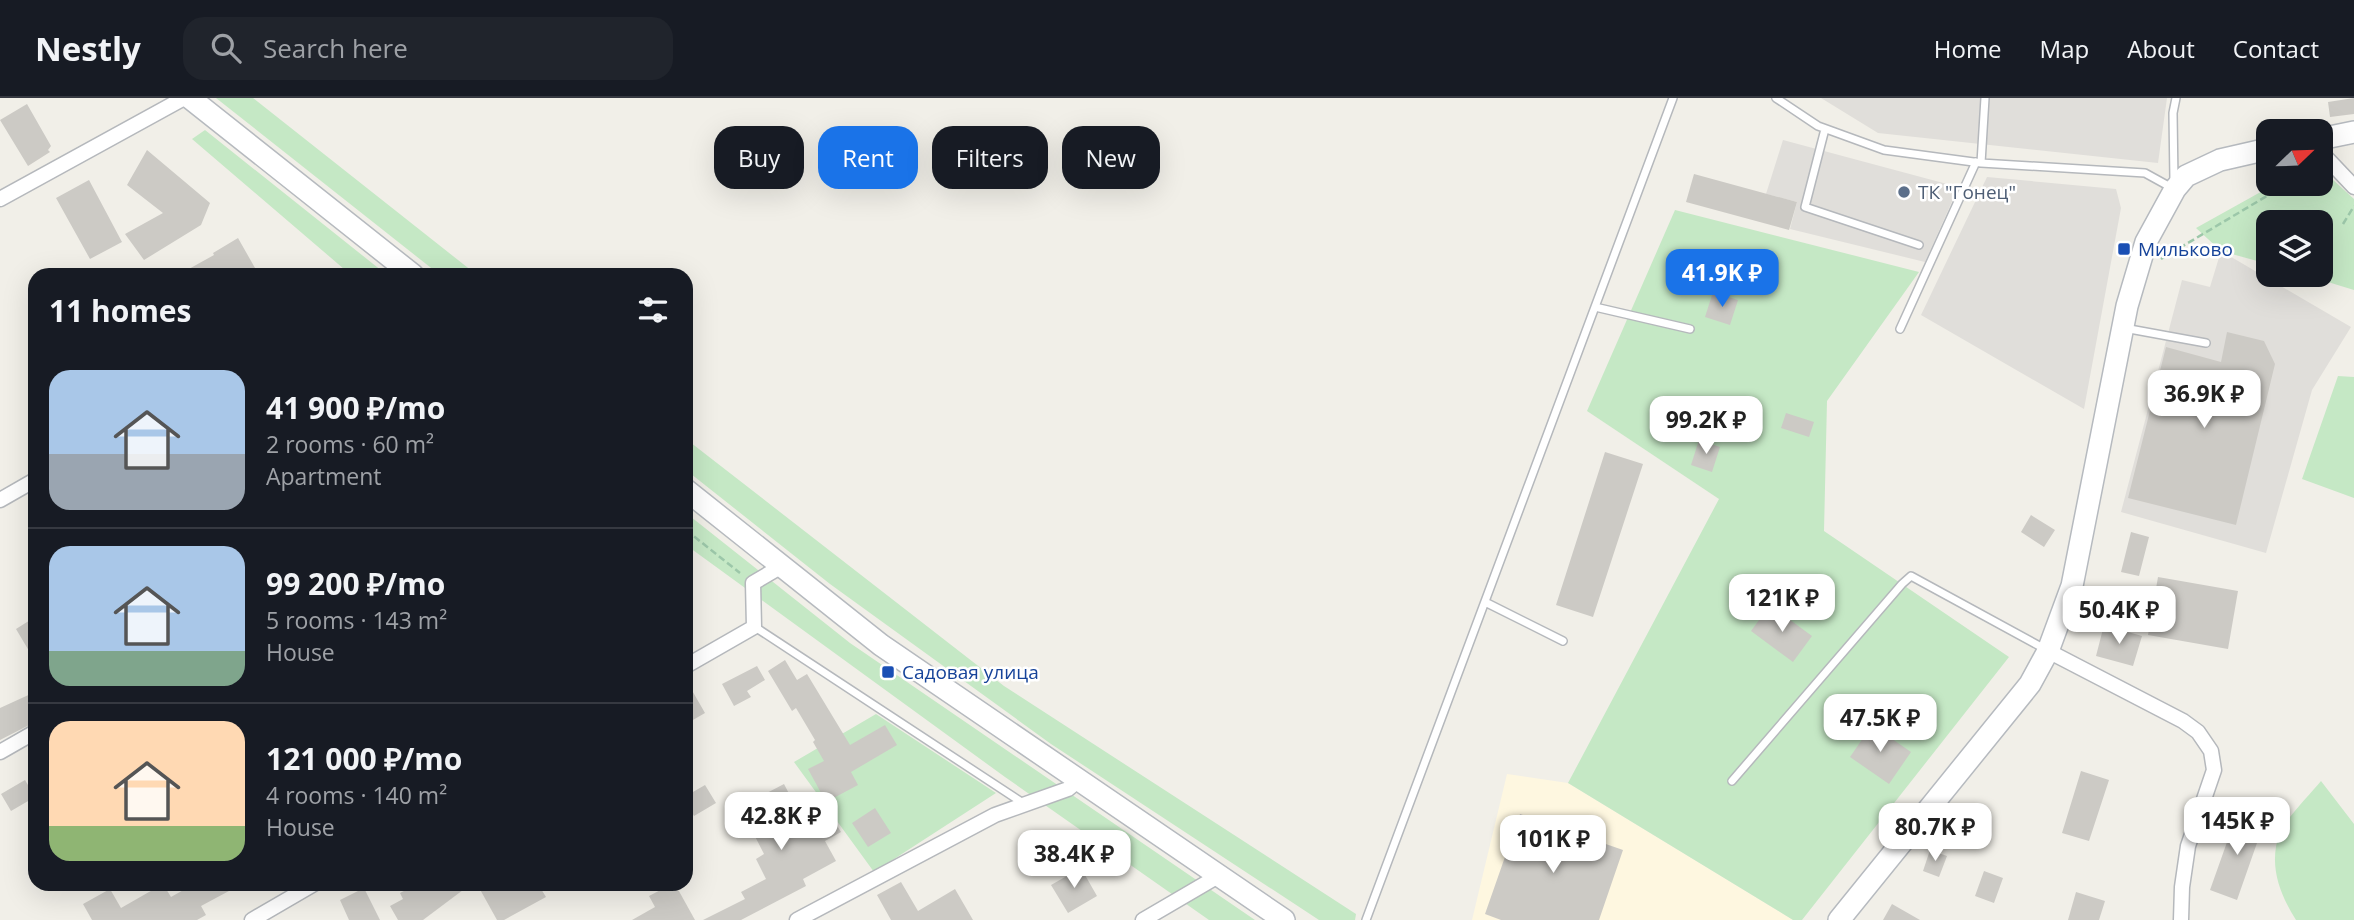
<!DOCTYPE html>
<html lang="en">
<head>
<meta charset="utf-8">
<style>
	body { margin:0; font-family:"Open Sans",sans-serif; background:#20242c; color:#f1f3f6; height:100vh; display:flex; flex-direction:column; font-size:26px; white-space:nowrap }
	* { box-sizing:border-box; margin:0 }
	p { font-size:23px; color:#9ea1a6 }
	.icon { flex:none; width:38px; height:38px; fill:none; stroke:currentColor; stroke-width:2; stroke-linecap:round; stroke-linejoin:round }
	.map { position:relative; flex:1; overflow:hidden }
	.side { position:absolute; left:28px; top:170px; width:665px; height:623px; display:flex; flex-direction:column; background:#171b24; border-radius:21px; box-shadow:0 7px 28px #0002 }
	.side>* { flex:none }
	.guide { position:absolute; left:714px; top:28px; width:665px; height:63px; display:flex; gap:14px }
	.needle { width:46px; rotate:67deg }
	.controls { position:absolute; left:2256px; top:21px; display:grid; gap:14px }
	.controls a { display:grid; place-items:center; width:77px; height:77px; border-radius:14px; background:#171b24; box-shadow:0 7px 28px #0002; font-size:35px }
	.price { position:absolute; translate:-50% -60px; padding:0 16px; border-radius:14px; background:#fff; color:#222; font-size:23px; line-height:46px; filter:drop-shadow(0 2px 4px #0008) }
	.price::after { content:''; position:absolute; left:50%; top:42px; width:21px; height:16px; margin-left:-10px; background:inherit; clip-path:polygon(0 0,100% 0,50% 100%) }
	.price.current { background:#1a73e8; color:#fff }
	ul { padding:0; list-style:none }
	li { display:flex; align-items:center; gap:21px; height:175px; padding:0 21px }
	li+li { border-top:2px solid #363941 }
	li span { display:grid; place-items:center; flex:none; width:196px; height:140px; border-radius:21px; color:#555 }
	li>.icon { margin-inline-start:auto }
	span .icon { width:84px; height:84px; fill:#fffc; stroke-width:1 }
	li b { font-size:30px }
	h2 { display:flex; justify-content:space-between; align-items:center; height:84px; padding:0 21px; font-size:30px }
	.pill { padding:0 24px; border-radius:21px; background:#171b24; box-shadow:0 7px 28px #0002; font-size:24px; line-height:63px }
	.pill.current { background:#1a73e8; color:#fff }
	header { display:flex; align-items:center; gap:42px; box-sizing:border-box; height:98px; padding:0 35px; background:#171b24; border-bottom:2px solid #363941 }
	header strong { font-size:33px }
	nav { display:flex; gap:38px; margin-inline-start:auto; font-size:24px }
	.search { width:490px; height:63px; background:#20242c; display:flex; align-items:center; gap:18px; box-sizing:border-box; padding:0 24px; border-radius:21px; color:#9ea1a6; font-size:26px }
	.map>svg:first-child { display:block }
	.commercial { fill:#fef7e0 }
	.industrial { fill:#e0deda }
	.green { fill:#c5e8c5 }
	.building { fill:#cccac5 }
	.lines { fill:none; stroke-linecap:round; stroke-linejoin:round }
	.lane-casing { stroke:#b5b8bc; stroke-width:10 }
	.street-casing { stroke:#b5b8bc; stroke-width:17 }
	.secondary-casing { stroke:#b6babf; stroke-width:24 }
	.path { stroke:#9cc7a9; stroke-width:2.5; stroke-dasharray:7 3.5; stroke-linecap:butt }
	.lane { stroke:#fff; stroke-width:7 }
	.street { stroke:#fff; stroke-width:14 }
	.secondary { stroke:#fff; stroke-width:21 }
	.service-dot { fill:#5c6f8a; stroke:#fff; stroke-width:2.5 }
	.transit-dot { fill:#1a4fb4; stroke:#fff; stroke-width:2.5 }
	.labels { text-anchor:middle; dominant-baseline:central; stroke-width:5; stroke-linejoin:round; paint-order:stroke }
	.service-label { font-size:19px; fill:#4e5e75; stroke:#fff; text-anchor:start }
	.transit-label { font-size:19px; fill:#164399; stroke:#fff; text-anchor:start }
</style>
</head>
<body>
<header>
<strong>Nestly</strong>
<div class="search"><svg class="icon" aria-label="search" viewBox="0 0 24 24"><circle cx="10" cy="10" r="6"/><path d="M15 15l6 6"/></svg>Search here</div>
<nav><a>Home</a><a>Map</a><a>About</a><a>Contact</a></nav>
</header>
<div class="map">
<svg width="2354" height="822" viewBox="0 0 2354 822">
	<rect width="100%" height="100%" fill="#f1efe8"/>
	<path class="commercial" d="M1507,676L1568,685L1793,822H1472Z"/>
	<path class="industrial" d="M1821,0H2167L2158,65L1878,35Z
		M1783,42L1947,86L1954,99L1925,164L1790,131L1797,104L1766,96Z
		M1987,79L2116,91L2121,110L2084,311L1921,217Z
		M2221,153L2351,229L2312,292L2266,455L2121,414L2182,182L2210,189Z"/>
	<path class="green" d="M216,0H253L477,177H440Z
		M205,32L387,177H351L192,41Z
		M2321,71L2354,101V192L2305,177H2320V124H2268V166L2221,153L2196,130L2275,86H2320Z
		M1675,112L1919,174L1827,303L1824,433L2009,559L1802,822H1793L1568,685L1719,401L1587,313Z
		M2338,278L2354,279V400L2302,381Z
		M686,341L1004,588L1356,816L1355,822H1319L1051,646L830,486L686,372Z
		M686,415L850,545L1255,822H1209L1005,679L686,447Z
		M876,616L996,695L874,774L794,664Z
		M2321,683L2354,726V822H2296C2279,795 2268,766 2280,734C2286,721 2311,695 2321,683Z"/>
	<path class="building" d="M2354,0V16L2330,19L2328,4Z
		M27,6L51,48L48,52L50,54L28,68L0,22Z
		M147,52L210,105L201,127L144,162L125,136L163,115L127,87Z
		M1694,76L1797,104L1789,132L1686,104Z
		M89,82L122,144L90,161L56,100Z
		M238,140L259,177H178L214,157L213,155Z
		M1713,194L1738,202L1730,227L1705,219Z
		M2227,234L2264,243L2275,266L2236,427L2128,400L2166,249L2221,264Z
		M1786,315L1814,324L1809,339L1781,330Z
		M1699,342L1720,349L1712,374L1691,367Z
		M1605,354L1643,366L1593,519L1556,507Z
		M2031,417L2055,432L2044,449L2021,434Z
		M2131,434L2149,439L2139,478L2121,474Z
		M2158,479L2238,493L2228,551L2148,537Z
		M1770,507L1812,538L1793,564L1751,533Z
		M35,519V563L16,531Z
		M2104,527L2142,538L2133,568L2096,558Z
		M785,562L797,582L807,576L850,647L885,627L897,647L851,674L858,687L826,704L808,671L824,663L813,644L815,642L796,610L792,613L768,573Z
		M757,568L765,582L747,593L751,599L734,608L722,586Z
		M686,582L705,615L686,626Z
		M35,594V624L0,642V610Z
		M1872,627L1911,654L1889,686L1850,659Z
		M2081,673L2109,682L2089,743L2062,735Z
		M25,682L35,699L11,713L1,696Z
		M784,686L808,732L831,718L841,734L825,743L836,763L803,781L806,788L741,822H703L745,801L741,794L766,781L756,761L764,756L740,709Z
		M705,687L716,705L694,718L686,705V698Z
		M875,710L891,735L868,749L852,725Z
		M1520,716L1623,752L1599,822H1501L1485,816Z
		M2237,716L2264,725L2237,802L2210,792Z
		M1930,752L1947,758L1939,779L1923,773Z
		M1081,770L1097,798L1068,815L1051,787Z
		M1984,773L2003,780L1994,805L1975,798Z
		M901,784L918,813L955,791L973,822H891L877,797Z
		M163,786L171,799L194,786H242L201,808L206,817L197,822H92L83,806L110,791L121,810Z
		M417,786H471L423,822H398L390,808L403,801L400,795Z
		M477,786H538L546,799L504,822H497Z
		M672,786H675L695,822H632L655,809L649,798Z
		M364,790L380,822H349L340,802Z
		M2076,794L2105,803L2099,822H2068Z
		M1892,806L1920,822H1883Z"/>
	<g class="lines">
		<g class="lane-casing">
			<path id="lane" d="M1776,0L1818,28L1884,52L1981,65L2145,75L2174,91
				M1825,31L1805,109L1919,147
				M1981,65L1985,0
				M2174,83L2173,15L2176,0
				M1595,209L1690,231
				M2124,230L2206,245
				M1900,231L1976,64
				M1485,504L1563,543
				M755,529L1023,705
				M1732,683L1902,486L1911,478L2045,551
				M1366,822L1673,0"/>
		</g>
		<g class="street-casing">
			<path id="street" d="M2320,53L2354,89
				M0,101L184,0
				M0,402L35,382
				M2048,553L2183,623L2198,634L2211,653L2214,672L2188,748L2182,789L2181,822
				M686,568L754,529L753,485L782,468
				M0,654L35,634
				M252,822L314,786
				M797,822L995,717L1068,691L1080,681
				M1143,822L1220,777"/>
		</g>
		<g class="secondary-casing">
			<path id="secondary" d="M190,0L413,177
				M2320,41L2354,34
				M686,392L881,547L1284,822
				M1839,822L2030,586L2048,553L2072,488L2127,208L2146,144L2175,91L2186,78L2220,62L2268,51"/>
		</g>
		<path class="path" d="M2343,126L2354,108
			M2161,161L2287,86
			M686,432L740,475"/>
		<use href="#lane" class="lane"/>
		<use href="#street" class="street"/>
		<use href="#secondary" class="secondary"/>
	</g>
	<circle class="service-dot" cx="1904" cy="94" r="7"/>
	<g class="transit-dot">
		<rect x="2117" y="144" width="14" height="14" rx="3.5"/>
		<rect x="881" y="567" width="14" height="14" rx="3.5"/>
	</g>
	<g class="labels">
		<g class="service-label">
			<text x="1918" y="94">ТК "Гонец"</text>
		</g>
		<g class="transit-label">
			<text x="2138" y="151">Мильково</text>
			<text x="902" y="574">Садовая улица</text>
		</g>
	</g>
</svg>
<div class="controls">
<a><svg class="needle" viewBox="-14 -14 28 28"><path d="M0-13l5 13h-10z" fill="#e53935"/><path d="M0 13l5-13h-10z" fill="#9ea1a6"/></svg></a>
<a><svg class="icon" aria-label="layers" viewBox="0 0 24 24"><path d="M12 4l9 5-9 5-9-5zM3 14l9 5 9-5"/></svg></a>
</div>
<b class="price current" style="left:1722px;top:211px">41.9K ₽</b>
<b class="price" style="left:2204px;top:332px">36.9K ₽</b>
<b class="price" style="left:1706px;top:358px">99.2K ₽</b>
<b class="price" style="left:1782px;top:536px">121K ₽</b>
<b class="price" style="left:2119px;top:548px">50.4K ₽</b>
<b class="price" style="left:1880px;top:656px">47.5K ₽</b>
<b class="price" style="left:781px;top:754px">42.8K ₽</b>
<b class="price" style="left:2237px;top:759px">145K ₽</b>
<b class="price" style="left:1935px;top:765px">80.7K ₽</b>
<b class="price" style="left:1553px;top:777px">101K ₽</b>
<b class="price" style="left:1074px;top:792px">38.4K ₽</b>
<div class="guide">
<a class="pill">Buy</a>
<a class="pill current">Rent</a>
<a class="pill">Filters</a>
<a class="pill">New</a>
</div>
<section class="side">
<h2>11 homes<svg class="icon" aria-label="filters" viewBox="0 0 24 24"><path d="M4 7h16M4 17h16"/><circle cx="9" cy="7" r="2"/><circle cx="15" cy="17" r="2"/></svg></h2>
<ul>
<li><span style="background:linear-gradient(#a9c7e8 60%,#9aa5b1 0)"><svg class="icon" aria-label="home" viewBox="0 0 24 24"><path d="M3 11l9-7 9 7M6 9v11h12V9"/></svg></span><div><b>41 900 ₽/mo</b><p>2 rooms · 60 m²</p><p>Apartment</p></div></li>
<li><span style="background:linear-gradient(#a9c7e8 75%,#7fa58c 0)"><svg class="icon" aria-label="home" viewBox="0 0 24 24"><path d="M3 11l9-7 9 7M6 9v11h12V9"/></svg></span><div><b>99 200 ₽/mo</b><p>5 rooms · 143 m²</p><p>House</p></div></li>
<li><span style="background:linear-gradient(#ffd9b3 75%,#8fb573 0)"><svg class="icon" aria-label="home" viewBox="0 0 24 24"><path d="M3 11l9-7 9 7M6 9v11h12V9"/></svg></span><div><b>121 000 ₽/mo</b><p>4 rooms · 140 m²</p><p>House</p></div></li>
</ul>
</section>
</div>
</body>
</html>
